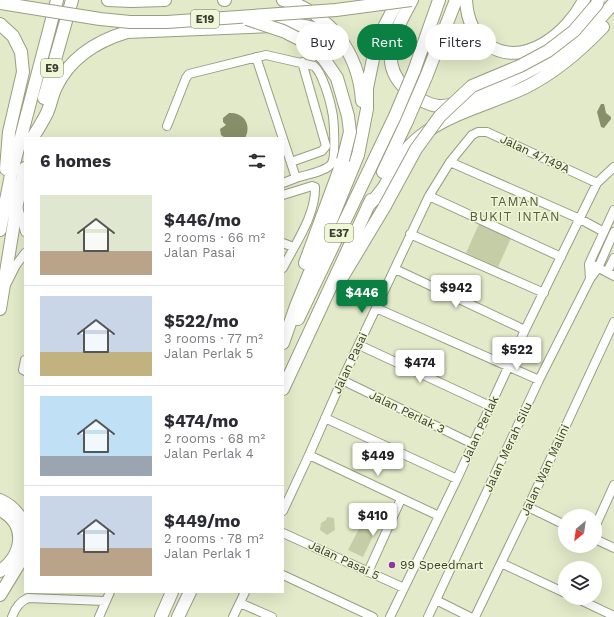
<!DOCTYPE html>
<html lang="en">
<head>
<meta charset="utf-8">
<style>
	body { margin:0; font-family:"Work Sans",sans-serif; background:#f7f7f7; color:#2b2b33; height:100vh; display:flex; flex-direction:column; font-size:15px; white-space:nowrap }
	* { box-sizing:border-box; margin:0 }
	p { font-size:13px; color:#7c7c81 }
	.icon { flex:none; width:22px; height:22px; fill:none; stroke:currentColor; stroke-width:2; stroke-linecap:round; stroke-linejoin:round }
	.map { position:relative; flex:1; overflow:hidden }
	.drawer { position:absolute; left:24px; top:137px; width:260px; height:456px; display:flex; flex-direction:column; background:#fff; border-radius:0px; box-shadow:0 4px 16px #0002 }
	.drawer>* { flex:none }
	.guide { position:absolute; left:296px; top:24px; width:258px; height:36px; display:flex; gap:8px }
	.needle { width:26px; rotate:209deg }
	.buttons { position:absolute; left:558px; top:509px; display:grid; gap:8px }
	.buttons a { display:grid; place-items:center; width:44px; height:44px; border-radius:50%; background:#fff; box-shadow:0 4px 16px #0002; font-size:20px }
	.price { position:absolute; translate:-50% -34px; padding:0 9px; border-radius:4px; background:#fff; color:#222; font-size:13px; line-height:26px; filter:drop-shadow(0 1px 2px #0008) }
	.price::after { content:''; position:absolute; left:50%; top:24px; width:12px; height:9px; margin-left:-6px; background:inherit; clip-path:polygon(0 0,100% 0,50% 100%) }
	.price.current { background:#0b8043; color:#fff }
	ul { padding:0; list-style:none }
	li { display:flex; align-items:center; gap:12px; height:100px; padding:0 16px }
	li+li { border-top:1px solid #e1e1e2 }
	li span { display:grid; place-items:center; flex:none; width:112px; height:80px; border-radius:0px; color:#555 }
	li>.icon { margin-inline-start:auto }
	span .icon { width:48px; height:48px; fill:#fffc; stroke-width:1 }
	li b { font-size:17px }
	h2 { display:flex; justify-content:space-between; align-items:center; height:48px; padding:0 16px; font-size:17px }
	.chip { padding:0 14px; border-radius:18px; background:#fff; box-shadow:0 4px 16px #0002; font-size:14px; line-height:36px }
	.chip.current { background:#0b8043; color:#fff }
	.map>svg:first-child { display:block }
	.green { fill:#c4cda5 }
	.water { fill:#868f67 }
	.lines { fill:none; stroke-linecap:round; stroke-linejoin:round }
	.minor-casing { stroke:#979f80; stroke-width:10 }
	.highway-casing { stroke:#979f80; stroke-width:14 }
	.minor { stroke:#fff; stroke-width:8 }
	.highway { stroke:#fff; stroke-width:12 }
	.highway-bridge-casing { stroke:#979f80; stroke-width:14; stroke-linecap:butt }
	.highway-bridge { stroke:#fff; stroke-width:12 }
	.poi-dot { fill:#8e36a3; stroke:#eff7d6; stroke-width:1.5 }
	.labels { text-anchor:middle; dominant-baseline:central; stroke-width:3; stroke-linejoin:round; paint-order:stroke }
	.shield { fill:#eff7d6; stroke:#707461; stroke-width:1 }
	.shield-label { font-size:11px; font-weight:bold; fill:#393c2f }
	.street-label { font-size:12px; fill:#393c2f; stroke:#eff7d6 }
	.poi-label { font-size:12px; fill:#393c2f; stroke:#eff7d6; text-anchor:start }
	.neighbourhood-label { font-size:13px; letter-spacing:1px; fill:#555b3f; stroke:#eff7d6 }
</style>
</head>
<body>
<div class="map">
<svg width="614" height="617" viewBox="0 0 614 617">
	<rect width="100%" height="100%" fill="#e2eac9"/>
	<path class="green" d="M479,224L511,238L498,267L466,253Z
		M327,517L334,518L335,530L327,535L320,530L321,523L326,520Z
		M362,523L376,530L363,557L348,550Z"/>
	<path class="water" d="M601,104H604L606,113L611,117V119L604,128L601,127L597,112Z
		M229,113C244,112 252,125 245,138H225L221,135L220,129L226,125L223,122V118Z"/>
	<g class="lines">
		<g class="minor-casing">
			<path id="minor" d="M256,57L296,178L283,183
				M167,126L186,78L189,74L266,55L314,66C322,72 330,100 332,111C334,119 336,156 332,163C328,171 305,175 296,178
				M291,162L322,151L326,146L302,62
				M450,162L580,219L604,232
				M283,195L312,186L315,187C316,215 295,244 283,268
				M429,196L561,257
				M18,207L25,232
				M410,234L544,293
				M283,243L293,247
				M593,265L614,276
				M395,269L525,330
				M607,272L614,258
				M590,279L589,264L614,210
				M7,283L16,265L25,253
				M376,308L539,380
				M359,345L490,406
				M25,360L23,370L25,371
				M342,380L473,444
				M325,418L457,479
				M309,455L439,516
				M528,507L565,525
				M283,511L309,455L342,380L429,196L450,162L472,135L478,132H487L597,183
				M595,527L614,485
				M283,533L404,588
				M595,539L614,548
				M501,563L565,593
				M368,572L401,499
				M283,575L373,617
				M576,598L614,616
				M436,600L470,617
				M240,603L272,617
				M12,617C15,608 19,602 28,598L105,601
				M99,617L110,592
				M233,617L245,592
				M390,617L457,479L525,330L597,183L614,167
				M428,617L539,380L590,279L598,268L614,232
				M475,617L528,507L614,322"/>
		</g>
		<g class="highway-casing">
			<path id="highway" d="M108,0L131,1L165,0
				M224,0H225
				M283,0C329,12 359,53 362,101
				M412,0C398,26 377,59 403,86C412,95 426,105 439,106C464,108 548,62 571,46C587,34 600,18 614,3
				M466,0C467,18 472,34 488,45C524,69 568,33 584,0
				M0,24L13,36L21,52L23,72L9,132L6,169
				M414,71L439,0
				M426,77L456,0
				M44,98L72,0
				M33,137C38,129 43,121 47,113C51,104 52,95 56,87C70,58 97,41 127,32L299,25C321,28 331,35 346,49
				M383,172L407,121
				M368,206C374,200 379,194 384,187C389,179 392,171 397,163C404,151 414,140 426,132C456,111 493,103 526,87C556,72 580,51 603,27
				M0,230L11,175L57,0
				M305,263L343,160
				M343,276L385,206
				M0,309L17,204L25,168
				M298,319L395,116
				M283,343L296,306L358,155L367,109V88L373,59L380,35L398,0
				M283,389L371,200
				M0,500C13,506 21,515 25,528
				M0,510C28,524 23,556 0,571
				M0,595L25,554
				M161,617L172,592
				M178,617L190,592"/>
		</g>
		<use href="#minor" class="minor"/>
		<use href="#highway" class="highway"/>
		<g class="highway-bridge-casing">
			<path id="highway-bridge" d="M0,3L100,19L130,22H167L336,10L411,0
				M247,19L283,31L307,43L324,59L337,78L348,116L350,132L343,160
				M395,116L414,71
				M407,121L426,77
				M385,206L416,149L440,116L472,86L520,66L548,51L574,31L597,4L598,0"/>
		</g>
		<use href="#highway-bridge" class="highway-bridge"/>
	</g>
	<circle class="poi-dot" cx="392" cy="565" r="4"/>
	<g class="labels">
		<g class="shield">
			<rect x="191" y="10" width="28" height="18" rx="3"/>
			<rect x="41" y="59" width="22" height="18" rx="3"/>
			<rect x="325" y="224" width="28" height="18" rx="3"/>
		</g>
		<g class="shield-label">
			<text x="205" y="19">E19</text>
			<text x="52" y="68">E9</text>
			<text x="339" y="233">E37</text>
		</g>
		<g class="street-label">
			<text transform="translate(535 154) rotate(25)">Jalan 4/149A</text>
			<text transform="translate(350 363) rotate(-65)">Jalan Pasai</text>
			<text transform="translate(407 412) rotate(26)">Jalan Perlak 3</text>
			<text transform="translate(480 429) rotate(-65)">Jalan Perlak</text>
			<text transform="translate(508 447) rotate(-65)">Jalan Merah Silu</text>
			<text transform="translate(545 470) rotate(-65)">Jalan Wan Malini</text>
			<text transform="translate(344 560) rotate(25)">Jalan Pasai 5</text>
		</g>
		<g class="poi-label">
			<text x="400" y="565">99 Speedmart</text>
		</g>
		<g class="neighbourhood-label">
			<text x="515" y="201">TAMAN<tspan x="515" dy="15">BUKIT INTAN</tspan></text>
		</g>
	</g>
</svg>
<div class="buttons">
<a><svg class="needle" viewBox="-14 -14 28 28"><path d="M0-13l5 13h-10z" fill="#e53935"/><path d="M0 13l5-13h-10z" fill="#7c7c81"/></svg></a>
<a><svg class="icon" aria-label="layers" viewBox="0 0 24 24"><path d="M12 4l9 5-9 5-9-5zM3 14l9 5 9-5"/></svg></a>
</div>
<b class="price" style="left:456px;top:309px">$942</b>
<b class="price current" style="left:362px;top:314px">$446</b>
<b class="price" style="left:517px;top:371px">$522</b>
<b class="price" style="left:420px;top:384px">$474</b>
<b class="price" style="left:378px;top:477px">$449</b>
<b class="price" style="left:373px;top:537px">$410</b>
<div class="guide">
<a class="chip">Buy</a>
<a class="chip current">Rent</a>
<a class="chip">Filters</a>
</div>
<section class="drawer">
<h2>6 homes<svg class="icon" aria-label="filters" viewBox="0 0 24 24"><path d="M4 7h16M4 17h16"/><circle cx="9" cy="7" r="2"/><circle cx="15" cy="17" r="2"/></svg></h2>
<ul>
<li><span style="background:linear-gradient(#dfe7d0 70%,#b9a48a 0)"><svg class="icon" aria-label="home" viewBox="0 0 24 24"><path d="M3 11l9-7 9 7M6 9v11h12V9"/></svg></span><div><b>$446/mo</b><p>2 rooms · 66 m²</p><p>Jalan Pasai</p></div></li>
<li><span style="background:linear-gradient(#c9d6e8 70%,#c2b280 0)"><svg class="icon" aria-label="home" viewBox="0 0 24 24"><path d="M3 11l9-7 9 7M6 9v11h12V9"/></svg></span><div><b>$522/mo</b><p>3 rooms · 77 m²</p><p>Jalan Perlak 5</p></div></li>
<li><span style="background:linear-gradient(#bfe0f5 75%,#9aa5b1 0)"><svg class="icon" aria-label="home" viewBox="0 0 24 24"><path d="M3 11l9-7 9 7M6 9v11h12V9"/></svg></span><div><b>$474/mo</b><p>2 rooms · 68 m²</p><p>Jalan Perlak 4</p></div></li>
<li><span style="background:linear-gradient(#c9d6e8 65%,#b9a48a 0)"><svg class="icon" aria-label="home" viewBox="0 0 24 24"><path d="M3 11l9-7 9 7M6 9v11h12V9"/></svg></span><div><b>$449/mo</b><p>2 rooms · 78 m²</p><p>Jalan Perlak 1</p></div></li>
</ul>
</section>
</div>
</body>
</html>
